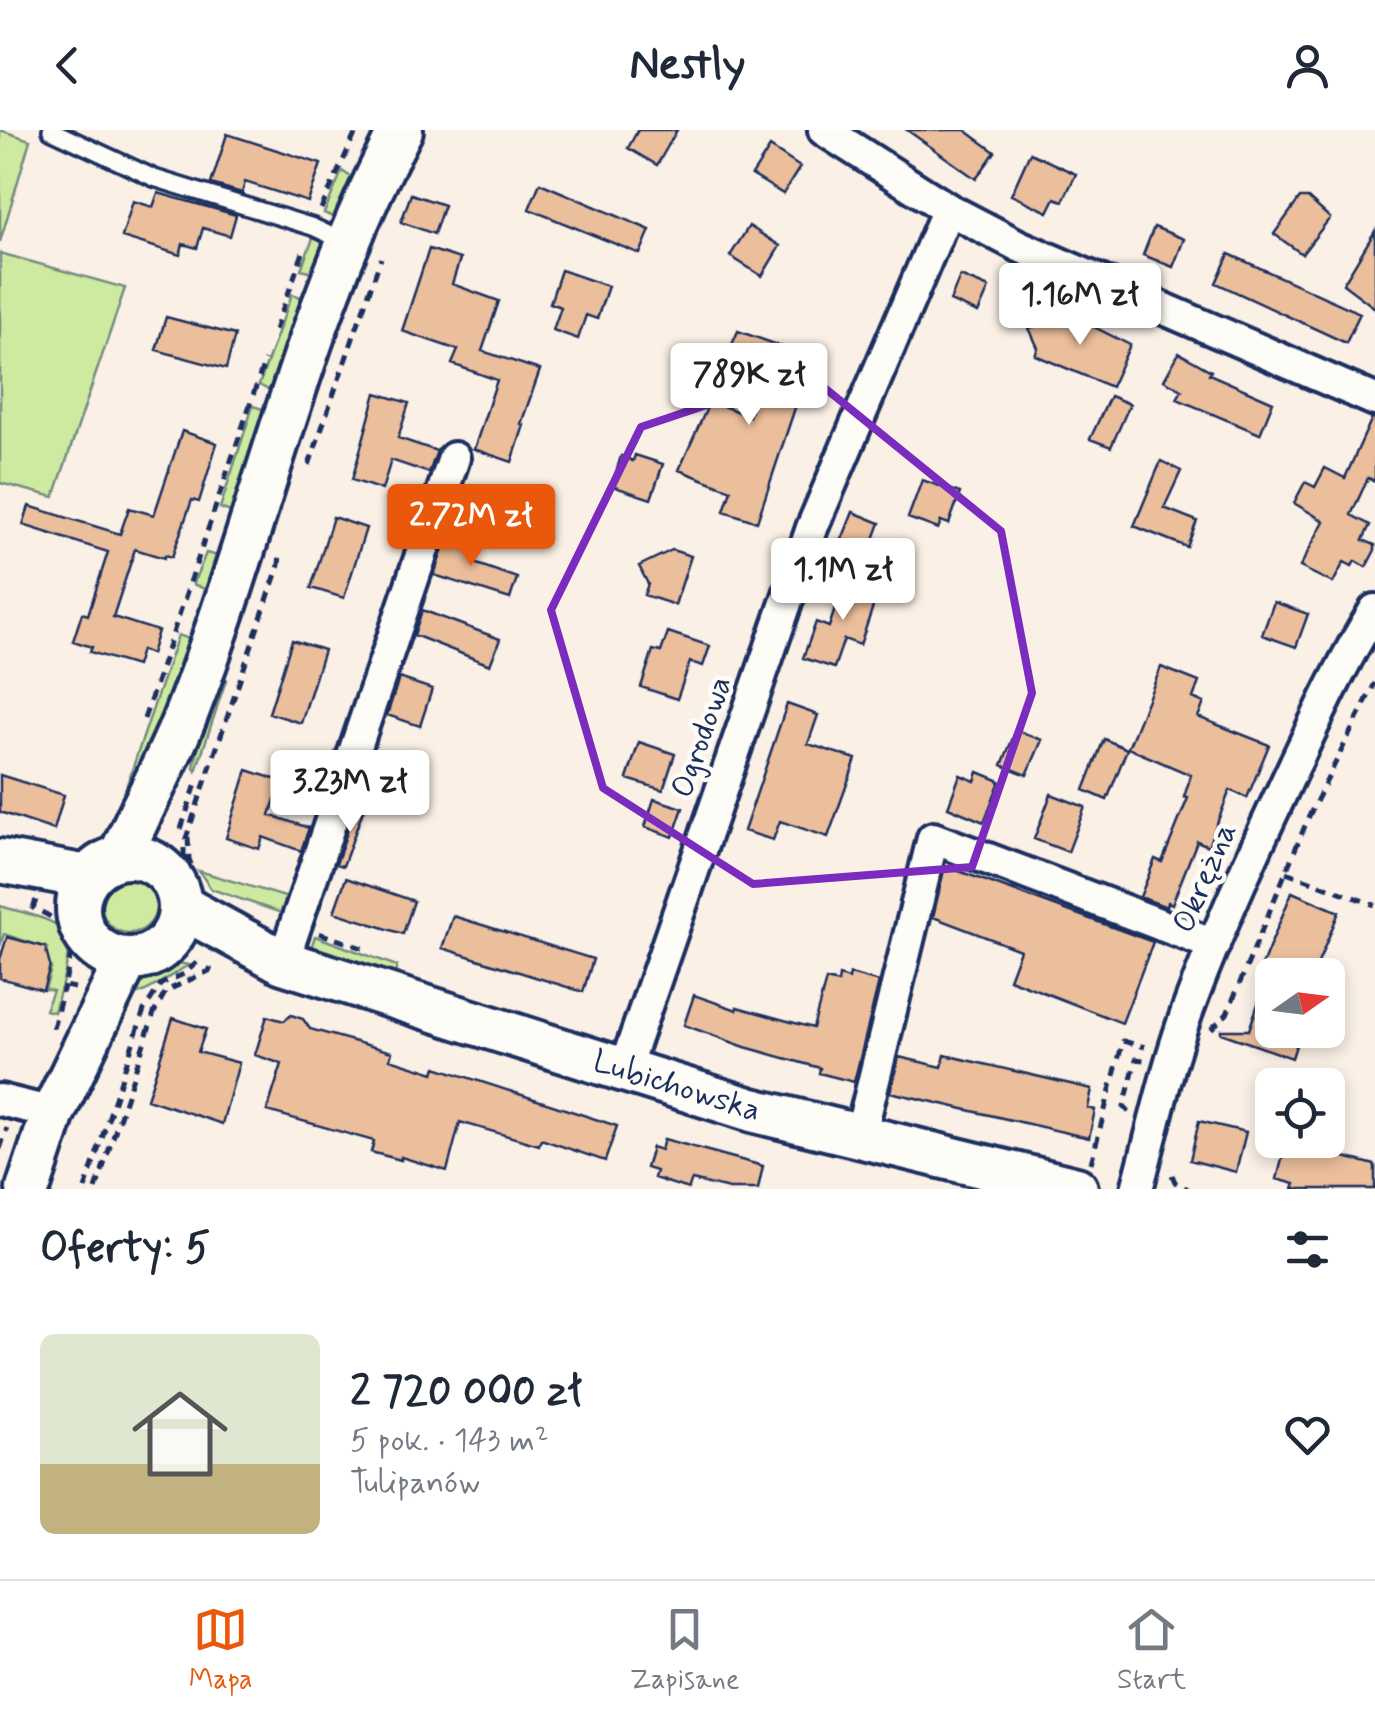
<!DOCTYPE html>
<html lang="pl">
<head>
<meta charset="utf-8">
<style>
	body { margin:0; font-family:Mynerve,sans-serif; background:#f6f6f7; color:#1f2937; height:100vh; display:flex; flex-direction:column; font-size:38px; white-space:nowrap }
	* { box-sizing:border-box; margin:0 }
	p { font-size:32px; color:#747a83 }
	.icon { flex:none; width:55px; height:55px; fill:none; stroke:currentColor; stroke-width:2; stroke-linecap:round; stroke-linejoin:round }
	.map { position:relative; height:1059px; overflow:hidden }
	.side { display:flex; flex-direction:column; background:#fff; flex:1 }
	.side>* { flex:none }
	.needle { width:65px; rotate:76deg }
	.tools { position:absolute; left:1255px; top:828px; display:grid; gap:20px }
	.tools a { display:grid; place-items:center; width:90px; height:90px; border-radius:15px; background:#fff; box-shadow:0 5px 15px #0003; font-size:50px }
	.price { position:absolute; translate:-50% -85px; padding:0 22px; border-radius:10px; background:#fff; color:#222; font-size:32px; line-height:65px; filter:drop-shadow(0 2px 5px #0008) }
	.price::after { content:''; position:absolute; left:50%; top:60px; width:30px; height:22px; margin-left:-15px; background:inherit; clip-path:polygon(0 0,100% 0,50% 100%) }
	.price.active { background:#ea580c; color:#fff }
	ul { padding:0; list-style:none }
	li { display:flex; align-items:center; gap:30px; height:250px; padding:0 40px }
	li span { display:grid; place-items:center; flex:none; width:280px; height:200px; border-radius:15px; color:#555 }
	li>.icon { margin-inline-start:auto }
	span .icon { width:120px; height:120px; fill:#fffc; stroke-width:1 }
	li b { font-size:42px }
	h2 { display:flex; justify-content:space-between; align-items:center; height:120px; padding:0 40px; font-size:42px }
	header { display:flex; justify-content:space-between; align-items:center; height:130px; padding:0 40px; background:#fff; font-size:45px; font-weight:800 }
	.dock { display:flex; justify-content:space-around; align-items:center; height:140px; border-top:2px solid #e0e1e3; background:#fff; font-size:28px; color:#747a83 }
	.dock a { display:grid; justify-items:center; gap:5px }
	.dock .active { color:#ea580c }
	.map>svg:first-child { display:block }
	.green { fill:#ceeaa0; stroke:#748c7f; stroke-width:2.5 }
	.building { fill:#ecbf9c; stroke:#1b2f5e; stroke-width:2.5 }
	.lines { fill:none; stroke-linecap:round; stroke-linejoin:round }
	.lane-casing { stroke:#1b2f5e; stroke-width:22 }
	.street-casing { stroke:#1b2f5e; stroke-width:38 }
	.secondary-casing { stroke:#1b2f5e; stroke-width:50 }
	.path { stroke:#1b2f5e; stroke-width:5; stroke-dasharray:10 8; stroke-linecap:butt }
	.lane { stroke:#fdfcf7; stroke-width:15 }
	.street { stroke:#fdfcf7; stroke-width:30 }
	.secondary { stroke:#fdfcf7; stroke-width:42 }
	.marked { fill:none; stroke:#7b2cbf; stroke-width:8; stroke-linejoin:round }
	.labels { text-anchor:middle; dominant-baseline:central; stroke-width:9; stroke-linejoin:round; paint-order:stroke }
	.street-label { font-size:32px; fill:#1b2f5e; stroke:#fdfcf7 }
</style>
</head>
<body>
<header><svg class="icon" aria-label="back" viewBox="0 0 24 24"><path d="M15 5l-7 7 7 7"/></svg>Nestly<svg class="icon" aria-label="person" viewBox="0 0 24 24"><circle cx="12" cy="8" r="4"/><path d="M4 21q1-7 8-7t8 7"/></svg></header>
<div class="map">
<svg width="1375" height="1059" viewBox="0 0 1375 1059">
	<rect width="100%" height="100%" fill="#faf0e5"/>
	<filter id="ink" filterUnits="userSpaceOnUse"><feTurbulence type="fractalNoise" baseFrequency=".01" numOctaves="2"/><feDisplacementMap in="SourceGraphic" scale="20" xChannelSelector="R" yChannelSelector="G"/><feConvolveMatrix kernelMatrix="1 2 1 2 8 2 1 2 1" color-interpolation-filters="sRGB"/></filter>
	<g filter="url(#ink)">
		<path class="green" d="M0,0L30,10L0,112Z
			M342,41L354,49L337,89L324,83Z
			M314,106L326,116L315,142L301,139Z
			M0,123L125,158L54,367L0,353Z
			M292,164L304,168L271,261L259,255Z
			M253,276L266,280L233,383L220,378Z
			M206,423L218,426L219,430L209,461L193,454Z
			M178,505L192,510L133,675L123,666Z
			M222,550H226L196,641L194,637L208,579Z
			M199,741L295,770L290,786L211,759Z
			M102 776a27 27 0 1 1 54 0a27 27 0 1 1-54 0Z
			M0,776C17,781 37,785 53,793C82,808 60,858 54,882L45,880L53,861L45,859L51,839L44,836L47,818L4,804L0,816Z
			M315,806L397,836L394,848L310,821Z
			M173,832L189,835C168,846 150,863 127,867L145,838Z"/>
		<path class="building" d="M638,0H677L657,35L628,18Z
			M907,0H965L995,22L976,49Z
			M227,4L321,34L308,72L245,52L242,63L211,54Z
			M770,17L800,37L783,64L752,45Z
			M1030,23L1076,44L1063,71L1055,68L1048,82L1011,65Z
			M540,53L650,100L640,124L529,79Z
			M158,63L236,85L230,106L203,98L197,118L183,114L180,125L122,107L133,71L153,77Z
			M411,64L444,75L434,104L401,92Z
			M1300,68H1308L1330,88L1302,124L1274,104Z
			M749,96L780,116L762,146L730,126Z
			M1154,97L1184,109L1173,137L1143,125Z
			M1375,101V178L1343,154Z
			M429,119L460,129L452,154L499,171L482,221L540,240L521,294L524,295L512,332L474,319L497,250L452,234L458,220L402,201Z
			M1229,124L1360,183L1346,213L1216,153Z
			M561,140L608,156L597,189L586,185L578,209L553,200L561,177L550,173Z
			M960,146L989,158L978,183L950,171Z
			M1045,182L1063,190L1066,183L1130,215L1111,257L1035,225L1038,218L1029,198L1039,195Z
			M166,187L235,205L226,239L156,220Z
			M738,201L812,227L757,392L724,381L731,360L679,340L710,271L749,286L764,243L727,226Z
			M1179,223L1211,241L1209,244L1273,272L1260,304L1177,269L1182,260L1164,250Z
			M376,263L409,273L398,308L437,321L429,343L391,330L382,360L352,350Z
			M1110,266L1130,274L1111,317L1090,309Z
			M1372,288H1375V351L1368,348L1351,385L1370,395L1363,410L1375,415V420L1366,437L1355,431L1352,436L1344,432L1333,453L1300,437L1324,391L1294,373L1305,352L1315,357L1325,338L1345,348Z
			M182,301L217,313L199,372L192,370L172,427L165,425L164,428L135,419L113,487L158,501L151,524L141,520L136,536L90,522L92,517L73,511L82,483L88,485L108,422L23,395L29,376L120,404L129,378L154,385Z
			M635,325L663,334L651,369L612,356L621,326L633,331Z
			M1161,331L1181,341L1164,378L1197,391L1187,417L1134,396Z
			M922,350L960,363L949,394L941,391L938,399L908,388Z
			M853,382L880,393L867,428L839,417Z
			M333,387L366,398L344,468L311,458Z
			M448,404L480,414L474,433L517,448L510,469L434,445Z
			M672,420L691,426L675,475L644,465L648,454L639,436Z
			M845,448L879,459L860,515L844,509L834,538L803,528L816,492L829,497Z
			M1274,472L1308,484L1296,517L1262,505Z
			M422,480L500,509L490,535L414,505Z
			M668,502L710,516L703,536L690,532L677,569L641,557L653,520L661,522Z
			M292,510L324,520L301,593L269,583Z
			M1161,537L1199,552L1193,568L1204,573L1198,587L1269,615L1247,668L1230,660L1208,716L1197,711L1172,774L1168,772L1167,777L1140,767L1155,729L1162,732L1188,668L1184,667L1191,645L1128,618Z
			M399,548L432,559L420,596L387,585Z
			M787,574L818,585L808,614L856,629L828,707L780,691L773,710L744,701Z
			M1016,600L1042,610L1027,645L1002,635Z
			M1104,609L1127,619L1107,670L1084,660Z
			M639,612L675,624L663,660L627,649Z
			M247,640L281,651L270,685L309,698L301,721L263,707L259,719L226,708Z
			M978,642L1000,651L984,692L948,677L960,645L975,651Z
			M0,645L64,665L54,700L0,682Z
			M1051,664L1085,677L1068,722L1034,709Z
			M654,669L683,678L673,707L645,697Z
			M356,676L364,678L343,736L336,734Z
			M945,736L1153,812L1122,893L1009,849L1020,820L933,787Z
			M346,748L414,771L403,804L334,782Z
			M1292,762L1339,782L1313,845H1272V900H1301L1292,928L1221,903V900H1249L1268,845H1258Z
			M453,786L593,829L583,862L442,818Z
			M7,807L45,817L50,836L43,860L0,848V829Z
			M850,844L879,852L854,952L819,943L820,938L745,917L684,895L694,865L737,880V877L813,898L826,850L838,853L839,846L849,849Z
			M291,885L303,889L310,899L392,922L390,929L434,943L436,937L617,996L605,1031L541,1009L539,1015L460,992L447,1041L401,1027V1030L371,1022L374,1011L267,981L282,934L255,925L267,886L284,891Z
			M173,888L206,899L198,922L239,933L222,994L147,969Z
			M945,925L1092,959L1088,978L1095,980L1089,1008L890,962L899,927L942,937Z
			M1199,991L1246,1002L1236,1042L1190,1030Z
			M664,1009L763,1036L758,1059H729L692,1050L688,1059L654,1048L656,1041L646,1038L652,1017L661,1020Z
			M1287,1010L1323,1015L1322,1021L1375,1035V1059H1293L1295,1054L1277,1049Z"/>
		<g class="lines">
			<g class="lane-casing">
				<path id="lane" d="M51,0L154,48L313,97L345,112"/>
			</g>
			<g class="street-casing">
				<path id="street" d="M824,0L948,79L1019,116L1375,270
					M283,832L454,328
					M624,940L812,398L948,79
					M0,970L53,983
					M860,1007L933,708L1214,815
					M1137,1059C1153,1001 1166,939 1187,882C1218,798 1256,717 1294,636C1319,583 1344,529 1375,480"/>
			</g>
			<g class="secondary-casing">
				<g id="secondary">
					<path d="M120,727C141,678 168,632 187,582C261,390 303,183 401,0"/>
					<circle cx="129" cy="778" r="51"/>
					<path d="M0,731L87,747"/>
					<path id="s1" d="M180,776L283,832L624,940L752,980L1076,1059"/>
					<path d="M28,1059L53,983L127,829"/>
				</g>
			</g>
			<path class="path" d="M321,79L357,0
				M275,200L305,117
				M309,335L381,128
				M144,589L265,230
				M181,699L197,651
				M188,707L189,729L195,745
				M1286,742L1375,775
				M189,745L184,733V714L279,435L280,423
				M36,770L33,778C77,797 75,813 64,856L75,858
				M319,803L365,819
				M53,898L64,856
				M1211,899L1227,884L1309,686L1375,553
				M1129,982L1124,977L1136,929L1144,930
				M0,1019L7,998
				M1091,1033L1123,911L1145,917
				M1172,1045L1175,1052L1188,1059
				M85,1059L144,880L161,854L184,844L202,828
				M96,1059L154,883L166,861L209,841L214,830"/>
			<use href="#lane" class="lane"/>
			<use href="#street" class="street"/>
			<use href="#secondary" class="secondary"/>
		</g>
	</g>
	<path class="marked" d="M805,242L1001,401L1032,563L972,737L753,754L603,658L551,480L641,297Z"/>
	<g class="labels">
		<g class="street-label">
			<text transform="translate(702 607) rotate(-71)">Ogrodowa</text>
			<text transform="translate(1205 748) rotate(-67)">Okrężna</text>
			<text stroke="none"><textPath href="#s1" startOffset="530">Lubichowska</textPath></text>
		</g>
	</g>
</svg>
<div class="tools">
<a><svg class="needle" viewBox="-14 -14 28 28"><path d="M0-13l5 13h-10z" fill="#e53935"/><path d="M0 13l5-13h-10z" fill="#747a83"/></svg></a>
<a><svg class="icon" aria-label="locate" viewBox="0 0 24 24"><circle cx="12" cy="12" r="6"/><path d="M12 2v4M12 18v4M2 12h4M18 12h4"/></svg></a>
</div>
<b class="price" style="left:1080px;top:218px">1.16M zł</b>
<b class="price" style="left:749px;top:298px">789K zł</b>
<b class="price active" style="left:471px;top:439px">2.72M zł</b>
<b class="price" style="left:843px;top:493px">1.1M zł</b>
<b class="price" style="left:350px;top:705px">3.23M zł</b>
</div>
<section class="side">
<h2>Oferty: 5<svg class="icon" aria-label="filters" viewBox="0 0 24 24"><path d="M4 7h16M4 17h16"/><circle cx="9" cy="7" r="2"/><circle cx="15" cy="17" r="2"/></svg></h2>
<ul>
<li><span style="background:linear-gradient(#dfe7d0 65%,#c2b280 0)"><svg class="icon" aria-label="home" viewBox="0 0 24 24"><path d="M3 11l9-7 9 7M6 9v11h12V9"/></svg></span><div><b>2 720 000 zł</b><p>5 pok. · 143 m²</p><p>Tulipanów</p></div><svg class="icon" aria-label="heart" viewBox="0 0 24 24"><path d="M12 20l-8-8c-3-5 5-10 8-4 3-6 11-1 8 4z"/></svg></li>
</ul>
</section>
<nav class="dock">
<a class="active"><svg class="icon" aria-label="map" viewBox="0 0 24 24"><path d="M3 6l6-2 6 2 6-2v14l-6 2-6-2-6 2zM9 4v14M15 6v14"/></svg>Mapa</a>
<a><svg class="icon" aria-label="saved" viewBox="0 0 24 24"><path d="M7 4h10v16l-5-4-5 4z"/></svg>Zapisane</a>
<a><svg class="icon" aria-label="home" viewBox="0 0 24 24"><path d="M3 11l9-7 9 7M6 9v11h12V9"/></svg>Start</a>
</nav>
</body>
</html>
